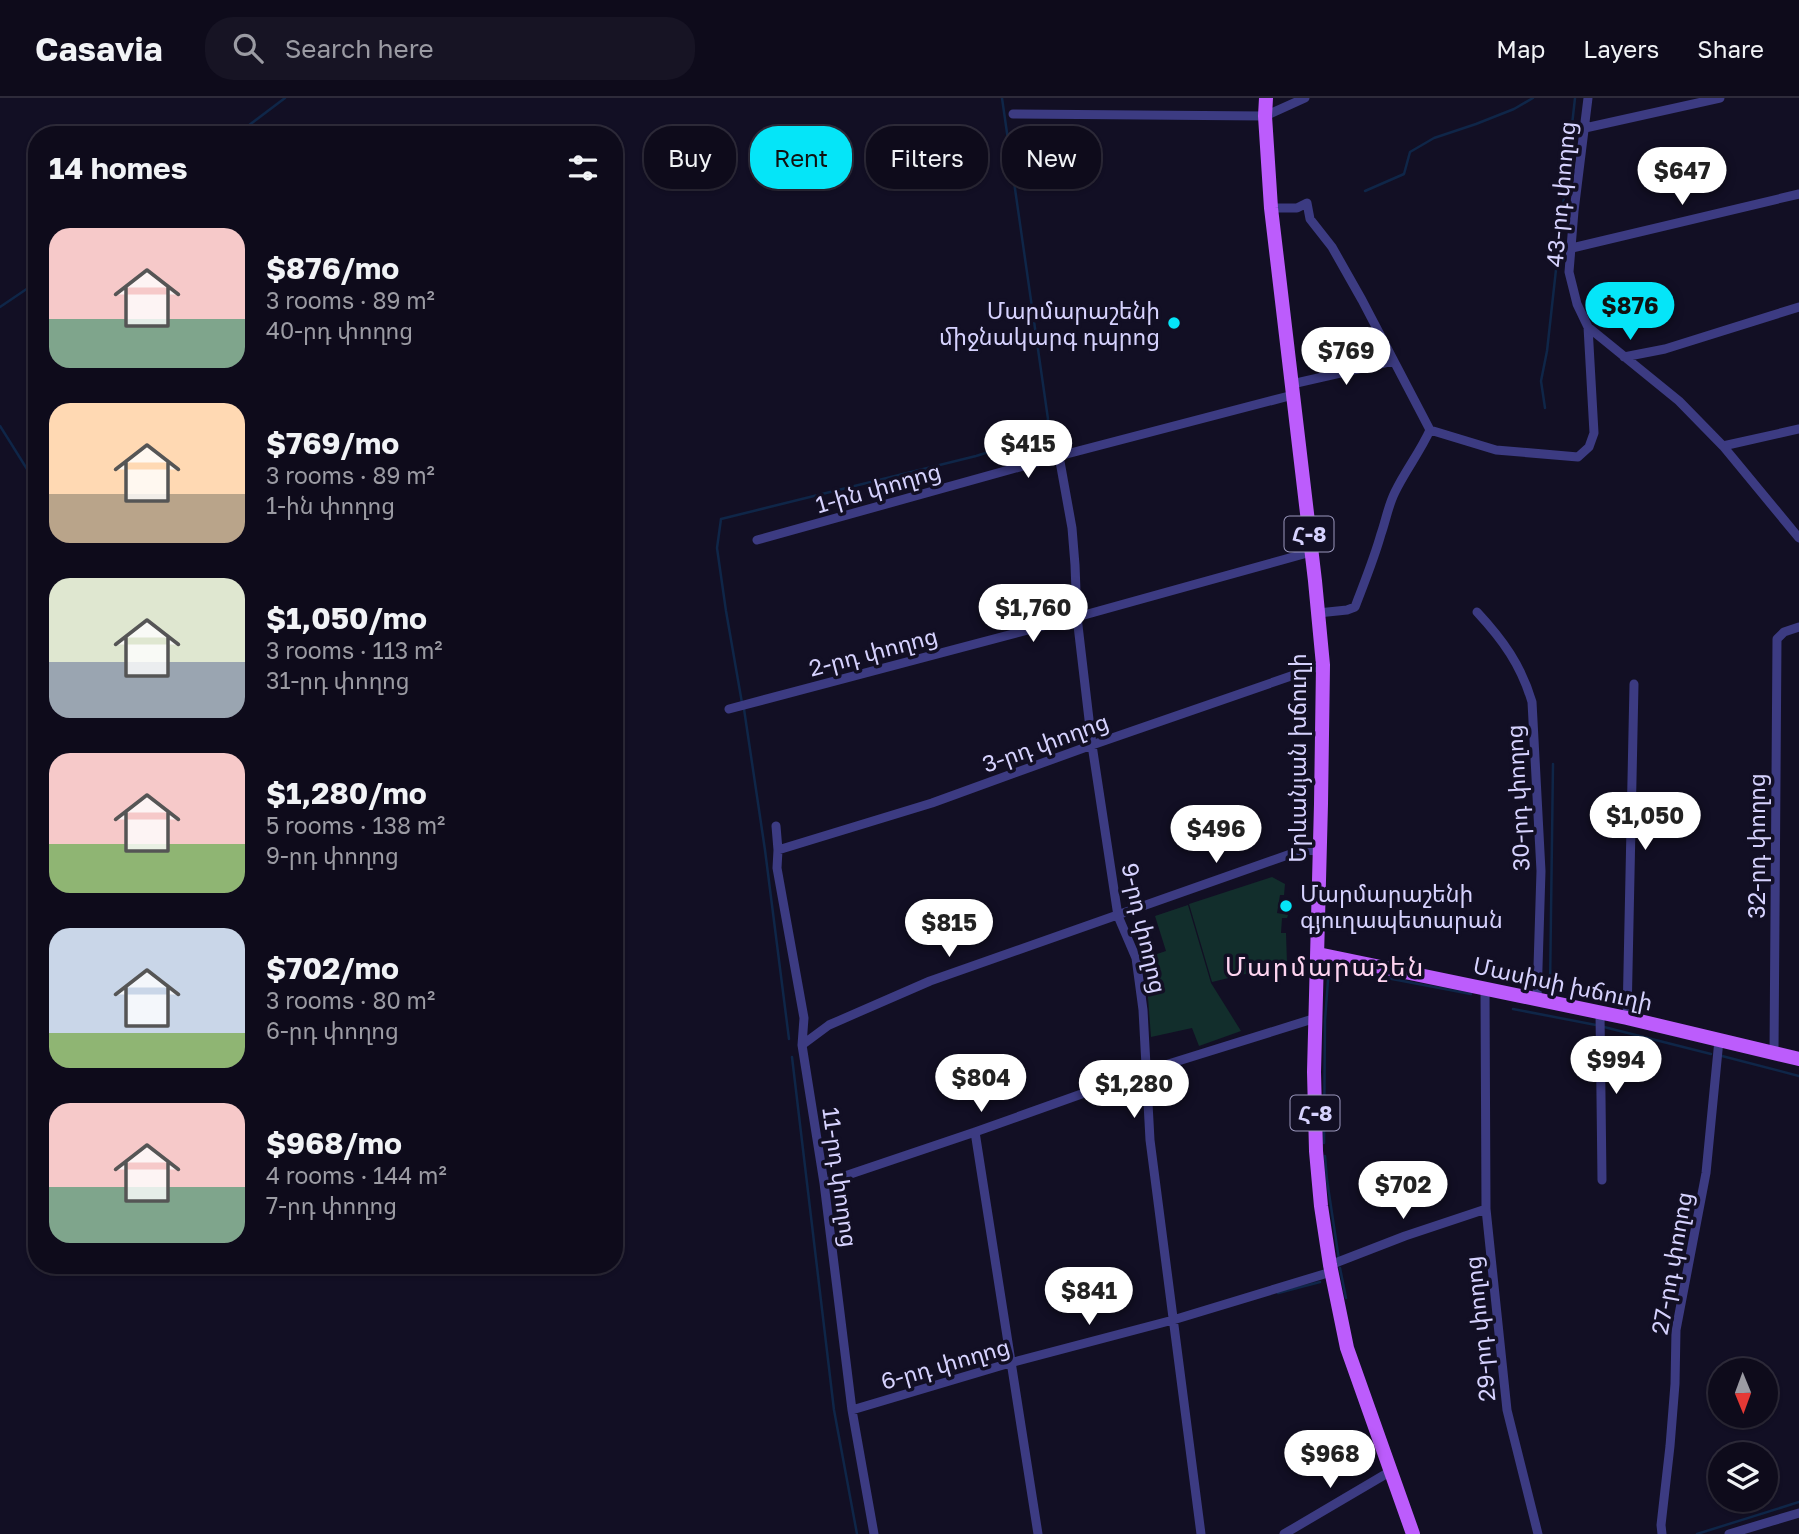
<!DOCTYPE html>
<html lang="en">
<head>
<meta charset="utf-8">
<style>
	body { margin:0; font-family:"Golos Text","Noto Sans Armenian",sans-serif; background:#171424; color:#f1f3f6; height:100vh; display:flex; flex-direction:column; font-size:26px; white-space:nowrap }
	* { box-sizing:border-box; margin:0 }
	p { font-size:23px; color:#9b9ba3 }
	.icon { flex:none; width:38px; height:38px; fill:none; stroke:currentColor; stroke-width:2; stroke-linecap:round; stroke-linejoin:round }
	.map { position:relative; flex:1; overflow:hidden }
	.sheet { position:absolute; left:28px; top:28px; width:595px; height:1148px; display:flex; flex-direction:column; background:#0e0b1b; border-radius:28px; box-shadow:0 2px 5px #0004,0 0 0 2px #2e2b3a }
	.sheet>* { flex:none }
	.hud { position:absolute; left:644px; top:28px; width:665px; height:63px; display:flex; gap:14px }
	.needle { width:46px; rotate:179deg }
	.buttons { position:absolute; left:1708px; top:1260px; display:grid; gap:14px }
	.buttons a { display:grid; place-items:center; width:70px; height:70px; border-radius:50%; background:#0e0b1b; box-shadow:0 2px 5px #0004,0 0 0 2px #2e2b3a; font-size:35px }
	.price { position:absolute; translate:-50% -60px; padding:0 16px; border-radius:24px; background:#fff; color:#222; font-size:23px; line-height:46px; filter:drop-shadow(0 2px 4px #0008) }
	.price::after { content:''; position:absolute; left:50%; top:42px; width:21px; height:16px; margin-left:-10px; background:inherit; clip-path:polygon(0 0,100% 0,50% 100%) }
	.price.on { background:#05e5f8; color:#111 }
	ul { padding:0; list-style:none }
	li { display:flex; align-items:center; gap:21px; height:175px; padding:0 21px }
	li span { display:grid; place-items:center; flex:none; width:196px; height:140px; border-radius:21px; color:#555 }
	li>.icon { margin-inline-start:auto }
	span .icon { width:84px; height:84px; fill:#fffc; stroke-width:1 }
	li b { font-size:30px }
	h2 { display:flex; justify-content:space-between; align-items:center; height:84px; padding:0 21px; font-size:30px }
	.pill { padding:0 24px; border-radius:28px; background:#0e0b1b; box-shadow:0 2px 5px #0004,0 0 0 2px #2e2b3a; font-size:24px; line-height:63px }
	.pill.on { background:#05e5f8; color:#111 }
	header { display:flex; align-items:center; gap:42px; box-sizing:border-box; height:98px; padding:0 35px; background:#0e0b1b; border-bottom:2px solid #2e2b3a }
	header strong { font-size:33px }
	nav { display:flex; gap:38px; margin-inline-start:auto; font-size:24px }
	.search { width:490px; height:63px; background:#171424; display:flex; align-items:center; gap:18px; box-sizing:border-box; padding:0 24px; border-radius:28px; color:#9b9ba3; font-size:26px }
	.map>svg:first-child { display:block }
	.green { fill:#122e2c }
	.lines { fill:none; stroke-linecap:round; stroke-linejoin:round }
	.stream { stroke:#0f2648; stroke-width:2.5 }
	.minor { stroke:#3c3b82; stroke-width:9 }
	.primary { stroke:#bc5cfc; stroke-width:14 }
	.poi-dot { fill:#05e5f8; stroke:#120f24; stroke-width:2.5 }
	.labels { text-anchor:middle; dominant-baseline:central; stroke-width:7; stroke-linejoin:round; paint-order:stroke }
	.shield { fill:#120f24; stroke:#9b98bd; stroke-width:2 }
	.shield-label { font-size:21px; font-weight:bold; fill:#d6d2fe }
	.street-label { font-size:23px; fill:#d6d2fe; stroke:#120f24 }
	.poi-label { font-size:23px; fill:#d6d2fe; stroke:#120f24; text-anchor:end }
	.quarter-label { font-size:26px; letter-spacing:2px; fill:#fed4f0; stroke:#120f24 }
</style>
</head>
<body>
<header>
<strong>Casavia</strong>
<div class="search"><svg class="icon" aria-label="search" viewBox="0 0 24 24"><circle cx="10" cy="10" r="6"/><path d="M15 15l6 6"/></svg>Search here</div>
<nav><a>Map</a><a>Layers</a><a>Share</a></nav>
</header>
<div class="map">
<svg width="1799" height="1436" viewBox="0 0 1799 1436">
	<rect width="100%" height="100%" fill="#120f24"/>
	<path class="green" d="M1272,779L1285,786L1284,797H1280L1277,815L1288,817L1287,820H1282L1281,835H1286L1287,866L1212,884L1189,806Z
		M1188,807L1211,885L1241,933L1199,948L1192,930L1151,939L1145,860L1166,853L1155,818Z"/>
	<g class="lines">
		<path class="stream" d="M236,37L285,0
			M1365,93L1404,76L1410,54L1434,40L1476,26L1514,11L1533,0
			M0,209L37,184
			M1545,310L1541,283L1547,253L1575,0
			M0,328L37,387
			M742,605L726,513L717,450L721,421L976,358L1043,337L1048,321L1002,0
			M744,611L765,752L789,941
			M1550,890L1553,666
			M1513,911L1596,927
			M1604,929L1711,956
			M1722,958L1799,978
			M792,959L834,1312L857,1436
			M1324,1045L1325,922L1329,869L1471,896
			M1325,1058L1327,1082L1339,1162
			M1340,1170L1346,1200
			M1278,1195L1320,1184
			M1697,1436L1799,1404"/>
		<path class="minor" d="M1588,0L1574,113L1569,174L1577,206L1588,229L1679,303L1723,348L1799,440
			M1013,16L1265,18L1305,0
			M1585,30L1720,0
			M1271,110H1297L1307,105L1310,121L1332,149L1362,202L1430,332
			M1572,150L1799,96
			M1624,259L1665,251L1799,209
			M1292,286L1393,263
			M1430,332L1496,352L1578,359L1589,349L1594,335L1588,229
			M1723,348L1799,331
			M1059,358L1072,430L1075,467L1077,519L1092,647L1118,818L1136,860L1143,912L1150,1042L1201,1436
			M757,442L1059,358L1293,297
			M1477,514C1503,542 1521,567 1532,604L1541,773L1537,901
			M1318,515L1347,512L1355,509C1364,485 1374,461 1381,436C1386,422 1388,408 1395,394C1405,373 1420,354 1430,332
			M729,611L1077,519L1311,454
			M776,728L778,752L777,770L804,920L802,947L824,1085L852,1312L874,1436
			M778,752L932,705L1092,647L1323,567
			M1485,892L1486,1111L1507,1312L1538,1436
			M1600,915L1602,1082
			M1627,920L1634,586
			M802,947L829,927L930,883L1302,752L1320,753
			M1774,955L1777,541L1784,534L1799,529
			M975,1034L1038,1436
			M824,1085L975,1034L1146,973L1316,920
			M1330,1167L1405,1138L1486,1111
			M852,1312L1010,1265L1173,1222L1331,1174
			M1284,1436L1391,1373
			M1662,1436L1661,1427L1670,1348L1675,1286L1676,1232L1706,1075L1719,942
			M1729,1436L1799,1415"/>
		<path class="primary" d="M1266,0L1265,18L1271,110L1315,483L1323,567L1321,706L1314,974L1316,1053L1321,1108L1330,1167L1347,1250L1413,1436
			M1318,856L1627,920L1799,961"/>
	</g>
	<g class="poi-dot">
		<circle cx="1174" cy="225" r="7"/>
		<circle cx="1286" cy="808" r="7"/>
	</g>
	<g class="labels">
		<g class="shield">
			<rect x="1284.5" y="418.5" width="49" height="35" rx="5"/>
			<rect x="1290.5" y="997.5" width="49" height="35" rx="5"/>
		</g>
		<g class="shield-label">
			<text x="1309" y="436">Հ-8</text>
			<text x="1315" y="1015">Հ-8</text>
		</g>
		<g class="street-label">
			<text transform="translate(1560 96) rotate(-85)">43-րդ փողոց</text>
			<text transform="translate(878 389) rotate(-16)">1-ին փողոց</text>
			<text transform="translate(873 553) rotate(-15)">2-րդ փողոց</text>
			<text transform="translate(1045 644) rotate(-20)">3-րդ փողոց</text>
			<text transform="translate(1297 660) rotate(-90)">Երևանյան խճուղի</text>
			<text transform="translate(1517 700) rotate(-93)">30-րդ փողոց</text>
			<text transform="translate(1756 748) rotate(-90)">32-րդ փողոց</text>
			<text transform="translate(1145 830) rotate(77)">9-րդ փողոց</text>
			<text transform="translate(1563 885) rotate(12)">Մասիսի խճուղի</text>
			<text transform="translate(841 1079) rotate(82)">11-րդ փողոց</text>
			<text transform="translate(1671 1165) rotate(-80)">27-րդ փողոց</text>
			<text transform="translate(1479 1231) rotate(-96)">29-րդ փողոց</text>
			<text transform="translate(945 1265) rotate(-16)">6-րդ փողոց</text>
		</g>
		<g class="poi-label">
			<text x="1160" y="212">Մարմարաշենի<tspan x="1160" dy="26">միջնակարգ դպրոց</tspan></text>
			<text x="1300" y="795" text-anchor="start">Մարմարաշենի<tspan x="1300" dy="26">գյուղապետարան</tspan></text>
		</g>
		<g class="quarter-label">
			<text x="1325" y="868">Մարմարաշեն</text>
		</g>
	</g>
</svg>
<div class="buttons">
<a><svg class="needle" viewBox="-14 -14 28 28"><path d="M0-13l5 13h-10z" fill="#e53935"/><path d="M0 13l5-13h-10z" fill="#9b9ba3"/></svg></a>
<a><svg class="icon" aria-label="layers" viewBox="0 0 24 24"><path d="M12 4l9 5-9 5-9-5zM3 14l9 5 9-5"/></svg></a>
</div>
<b class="price" style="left:1682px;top:109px">$647</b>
<b class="price on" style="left:1630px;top:244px">$876</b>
<b class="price" style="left:1346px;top:289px">$769</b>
<b class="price" style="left:1028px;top:382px">$415</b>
<b class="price" style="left:1033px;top:546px">$1,760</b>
<b class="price" style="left:1645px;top:754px">$1,050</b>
<b class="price" style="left:1216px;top:767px">$496</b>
<b class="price" style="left:949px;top:861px">$815</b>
<b class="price" style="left:1616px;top:998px">$994</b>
<b class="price" style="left:981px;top:1016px">$804</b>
<b class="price" style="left:1134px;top:1022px">$1,280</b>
<b class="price" style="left:1403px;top:1123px">$702</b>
<b class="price" style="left:1089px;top:1229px">$841</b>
<b class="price" style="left:1330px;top:1392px">$968</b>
<div class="hud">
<a class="pill">Buy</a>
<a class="pill on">Rent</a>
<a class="pill">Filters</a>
<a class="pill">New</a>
</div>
<section class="sheet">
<h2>14 homes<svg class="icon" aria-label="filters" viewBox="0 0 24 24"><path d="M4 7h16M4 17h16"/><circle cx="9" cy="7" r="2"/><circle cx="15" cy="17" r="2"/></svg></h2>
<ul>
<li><span style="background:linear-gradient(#f6c9c9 65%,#7fa58c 0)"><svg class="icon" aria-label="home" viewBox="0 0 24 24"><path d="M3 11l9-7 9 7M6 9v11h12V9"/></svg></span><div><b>$876/mo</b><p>3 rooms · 89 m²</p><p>40-րդ փողոց</p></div></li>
<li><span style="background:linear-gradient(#ffd9b3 65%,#b9a48a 0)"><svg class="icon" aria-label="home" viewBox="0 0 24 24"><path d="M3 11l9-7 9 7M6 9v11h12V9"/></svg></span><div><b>$769/mo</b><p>3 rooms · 89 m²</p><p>1-ին փողոց</p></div></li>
<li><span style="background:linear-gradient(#dfe7d0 60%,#9aa5b1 0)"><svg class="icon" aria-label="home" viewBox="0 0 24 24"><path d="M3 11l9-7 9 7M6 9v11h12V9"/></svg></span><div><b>$1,050/mo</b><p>3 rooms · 113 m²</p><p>31-րդ փողոց</p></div></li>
<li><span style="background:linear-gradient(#f6c9c9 65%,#8fb573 0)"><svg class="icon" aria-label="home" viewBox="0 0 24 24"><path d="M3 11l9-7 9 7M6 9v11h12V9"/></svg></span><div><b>$1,280/mo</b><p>5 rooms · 138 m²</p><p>9-րդ փողոց</p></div></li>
<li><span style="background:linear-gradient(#c9d6e8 75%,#8fb573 0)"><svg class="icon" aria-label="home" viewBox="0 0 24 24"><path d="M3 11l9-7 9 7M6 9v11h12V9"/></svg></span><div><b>$702/mo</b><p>3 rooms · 80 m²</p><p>6-րդ փողոց</p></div></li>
<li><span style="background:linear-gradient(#f6c9c9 60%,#7fa58c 0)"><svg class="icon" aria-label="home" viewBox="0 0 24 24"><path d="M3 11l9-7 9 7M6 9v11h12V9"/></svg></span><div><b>$968/mo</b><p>4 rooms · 144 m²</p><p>7-րդ փողոց</p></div></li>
</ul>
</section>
</div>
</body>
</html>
